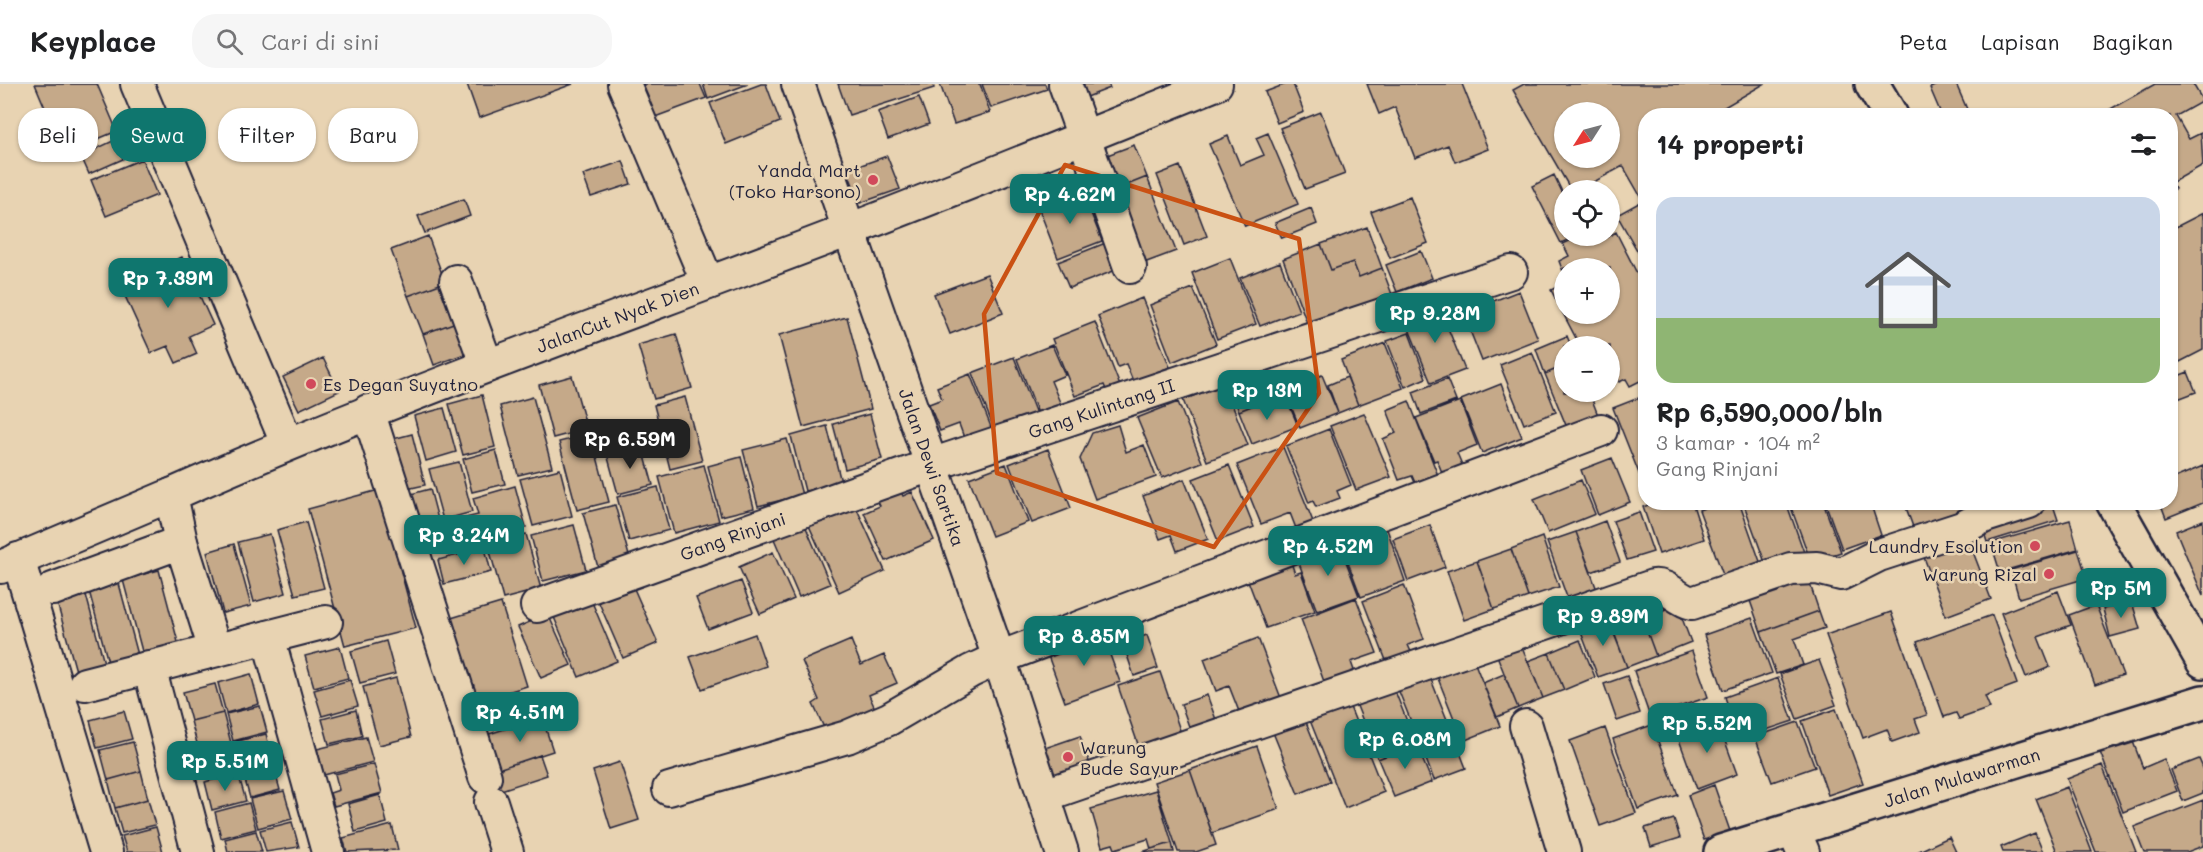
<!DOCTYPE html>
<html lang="id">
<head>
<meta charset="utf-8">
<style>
	body { margin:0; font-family:Mali,sans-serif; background:#f6f6f6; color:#202124; height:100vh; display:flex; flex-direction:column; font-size:22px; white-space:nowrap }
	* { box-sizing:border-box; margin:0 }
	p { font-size:20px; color:#757577 }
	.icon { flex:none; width:33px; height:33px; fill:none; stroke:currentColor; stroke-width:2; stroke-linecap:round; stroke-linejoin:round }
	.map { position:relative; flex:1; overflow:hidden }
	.details { position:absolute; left:1638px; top:24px; width:540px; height:402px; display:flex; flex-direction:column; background:#fff; border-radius:24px; box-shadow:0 2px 4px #0004 }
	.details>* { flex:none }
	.banner { position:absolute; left:18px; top:24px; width:570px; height:54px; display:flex; gap:12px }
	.needle { width:39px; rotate:234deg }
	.controls { position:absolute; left:1554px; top:18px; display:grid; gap:12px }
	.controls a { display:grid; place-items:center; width:66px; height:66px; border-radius:50%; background:#fff; box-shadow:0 2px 4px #0004; font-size:30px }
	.price { position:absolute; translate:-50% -51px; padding:0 14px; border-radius:12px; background:#0f766e; color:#fff; font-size:20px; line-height:39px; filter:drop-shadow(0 2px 3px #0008) }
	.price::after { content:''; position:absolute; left:50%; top:36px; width:18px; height:14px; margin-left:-9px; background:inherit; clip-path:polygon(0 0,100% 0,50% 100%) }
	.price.selected { background:#222; color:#fff }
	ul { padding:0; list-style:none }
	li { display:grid; align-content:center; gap:12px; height:318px; padding:0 18px }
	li+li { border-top:2px solid #e0e0e0 }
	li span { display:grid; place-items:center; height:186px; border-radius:18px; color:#555 }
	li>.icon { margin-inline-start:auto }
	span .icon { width:108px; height:108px; fill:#fffc; stroke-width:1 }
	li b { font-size:26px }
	h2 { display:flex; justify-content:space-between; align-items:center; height:72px; padding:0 18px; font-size:26px }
	.tag { padding:0 21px; border-radius:24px; background:#fff; box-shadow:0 2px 4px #0004; font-size:21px; line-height:54px }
	.tag.selected { background:#0f766e; color:#fff }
	header { display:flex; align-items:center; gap:36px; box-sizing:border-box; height:84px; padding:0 30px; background:#fff; border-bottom:2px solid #e0e0e0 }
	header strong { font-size:28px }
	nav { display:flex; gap:33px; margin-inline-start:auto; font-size:21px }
	.search { width:420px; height:54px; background:#f6f6f6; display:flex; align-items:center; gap:15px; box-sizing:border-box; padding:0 21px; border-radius:24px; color:#757577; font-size:22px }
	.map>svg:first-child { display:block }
	.building { fill:#c5a989; stroke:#22223b; stroke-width:1.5; fill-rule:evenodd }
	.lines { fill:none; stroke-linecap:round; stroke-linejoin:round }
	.street-casing { stroke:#22223b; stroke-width:36 }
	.secondary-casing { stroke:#22223b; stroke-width:38 }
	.street { stroke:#e8d3b2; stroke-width:32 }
	.secondary { stroke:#e8d3b2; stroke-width:33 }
	.marked { fill:none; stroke:#ca5113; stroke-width:4.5; stroke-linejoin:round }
	.poi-dot { fill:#d1495b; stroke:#e8d3b2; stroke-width:2 }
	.labels { text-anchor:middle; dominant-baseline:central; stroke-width:5; stroke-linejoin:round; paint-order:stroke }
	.poi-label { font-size:18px; fill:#22223b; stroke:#e8d3b2; text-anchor:end }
	.street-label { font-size:18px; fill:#22223b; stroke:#e8d3b2 }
</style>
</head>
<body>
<header>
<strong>Keyplace</strong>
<div class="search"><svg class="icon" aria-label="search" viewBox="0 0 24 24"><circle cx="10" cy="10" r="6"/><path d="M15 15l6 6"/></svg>Cari di sini</div>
<nav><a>Peta</a><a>Lapisan</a><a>Bagikan</a></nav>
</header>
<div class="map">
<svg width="2203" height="768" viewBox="0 0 2203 768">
	<rect width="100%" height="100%" fill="#e8d3b2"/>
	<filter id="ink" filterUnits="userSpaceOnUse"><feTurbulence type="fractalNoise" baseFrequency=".0167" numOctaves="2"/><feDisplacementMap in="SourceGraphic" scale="12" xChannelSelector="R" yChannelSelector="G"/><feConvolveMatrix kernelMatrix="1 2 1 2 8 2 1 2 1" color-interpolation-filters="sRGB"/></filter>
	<g filter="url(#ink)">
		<path class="building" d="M35,0H97L117,47L64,69Z
			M467,0H573L479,34Z
			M642,0H700L706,14L655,33Z
			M703,0H748L708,15Z
			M761,0H766L780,38L726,60L710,19Z
			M838,0H933L934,4L849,31Z
			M940,0H980L990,28L954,40Z
			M982,0H1045L1047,5L991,24Z
			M1076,0H1108L1110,4L1082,15Z
			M1286,0H1293L1304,28L1277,39L1265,8Z
			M1367,0H1462L1488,65L1455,78L1448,61L1415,74L1395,23L1379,30Z
			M1524,0H1764L1709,32H1646V113L1642,115L1623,82L1579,106H1571L1513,6ZM1564,28H1610V74H1564Z
			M1939,0H1956L1970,32H1942L1930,4Z
			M2155,0H2193L2203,17L2176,32L2189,55L2201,49L2203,81L2171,99L2175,105L2170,107V32H2098Z
			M919,13L929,40L888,55L878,28Z
			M1321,28L1345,90L1305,105L1280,44Z
			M1268,49L1298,120L1245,142L1209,60L1228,52L1240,81L1264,71L1256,54Z
			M115,56L123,75L89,90L81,72Z
			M1134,61L1147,93L1107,109L1094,76Z
			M887,72L900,105L860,119L847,86Z
			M142,75L157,111L106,132L91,96Z
			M623,77L631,100L591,113L583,91Z
			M1180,82L1207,152L1184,161L1157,91Z
			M1554,91L1564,112V152H1576L1561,159L1532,102Z
			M1147,93L1176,167L1136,182L1107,109Z
			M1083,109L1102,157L1058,174L1039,125Z
			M1410,113L1428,159L1390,174L1371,128Z
			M464,115L470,132L425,149L418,132Z
			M1646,115V182L1617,131Z
			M1311,124L1317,140L1282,154L1275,139Z
			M2203,129V266L2170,283V146Z
			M1367,143L1382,184L1359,193L1353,178L1331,186L1321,160Z
			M1616,148L1646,207V294L1630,302L1626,295L1619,298L1616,292L1610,295V262H1580L1551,206L1564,199V230H1610V184H1564V190L1559,177L1569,172L1563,160L1580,152L1586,155L1602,152L1604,155Z
			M428,152L445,198L408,212L391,166Z
			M1113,156L1124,183L1069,204L1058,178Z
			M1321,160L1331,186L1353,178L1359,193L1382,184L1393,213L1309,244L1283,175Z
			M1421,167L1432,194L1397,208L1386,181Z
			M182,173L213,241L189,252L197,270L176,279L168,262L151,269L120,201Z
			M1230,174L1256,240L1217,255L1192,189Z
			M1280,178L1299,227L1260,242L1240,194Z
			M987,190L1003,229L950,250L934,210Z
			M445,198L459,237L423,250L408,212Z
			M1193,204L1216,260L1172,278L1150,221Z
			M1519,207L1538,255L1482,277L1463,229Z
			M1142,214L1170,283L1133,297L1126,280L1118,283L1098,232Z
			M1439,222L1465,286L1431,299L1405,235Z
			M847,233L871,325L803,343L779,251Z
			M459,237L470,268L434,281L423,250Z
			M1095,238L1122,307L1109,313L1104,301L1075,312L1052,255Z
			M1409,249L1426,294L1405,303L1387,257Z
			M676,250L692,304L654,315L638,261Z
			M1567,252L1571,262H1564V282L1545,290L1536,265Z
			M1385,259L1403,304L1358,321L1341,276Z
			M1052,261L1065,291L1051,297L1064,328L1041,337L1017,275Z
			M1532,268L1556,328L1524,340L1500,281Z
			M1014,273L1038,335L997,352L972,289Z
			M323,274L339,307L299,326L283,293Z
			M1564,282V308H1589L1601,339L1570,351L1545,290Z
			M1251,286L1264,317L1239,327L1226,296Z
			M2188,288L2196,308L2170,318V295Z
			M970,290L993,348L966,359L959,340L940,347L929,320L942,315L937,303Z
			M1322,291L1338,329L1300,344L1284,305Z
			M572,292L587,345L553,354L539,301Z
			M1347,293L1358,321L1338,329L1328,301Z
			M1447,295L1456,317L1421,330L1413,308Z
			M1224,300L1248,361L1207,377L1183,316Z
			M1501,300L1522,353L1482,369L1461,316Z
			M482,311L495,363L463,371L449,320Z
			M1646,311V407L1613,324Z
			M533,313L552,383L518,391L500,322Z
			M685,313L702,377L670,385L654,321Z
			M1264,317L1267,327L1288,318L1298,342L1252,360L1239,327Z
			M1409,317L1439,394L1417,403L1412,392L1399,396L1383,355L1396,349L1387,326Z
			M1460,317L1477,361L1457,369L1463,383L1443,391L1437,376L1434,377L1416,334Z
			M1178,318L1202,378L1162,394L1137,334Z
			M444,324L456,368L426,377L414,332Z
			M1364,329L1391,393L1356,406L1330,342Z
			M870,330L882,375L845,385L833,340Z
			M1118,341L1126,368L1144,361L1156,393L1095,415L1080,375L1092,349Z
			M827,342L841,398L805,407L791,352Z
			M1329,345L1351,401L1337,407L1340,414L1316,423L1313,417L1309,419L1286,362Z
			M412,350L425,401L402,406L389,356Z
			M591,350L609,418L577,426L559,358Z
			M787,355L802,411L758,422L743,366Z
			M642,361L653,401L618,410L607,370Z
			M1283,363L1314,440L1297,447L1290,429L1261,440L1237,381Z
			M1048,365L1071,424L1032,439L1009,380Z
			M496,366L505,400L472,408L463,375Z
			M741,373L754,424L721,432L708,382Z
			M1612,374L1630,418L1598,431L1581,386Z
			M459,378L472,428L443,436L429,385Z
			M1006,380L1028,438L992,452L969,394Z
			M704,381L719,437L674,449L659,393Z
			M1229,381L1254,443L1218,457L1193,395Z
			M2203,382V419L2166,434L2160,418H2170V396Z
			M560,385L572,432L533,442L520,395Z
			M1184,395L1208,455L1177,467L1171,451L1160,455L1143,412Z
			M1581,396L1595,430L1548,449L1534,415Z
			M515,402L526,443L471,458L465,434L478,431L473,414Z
			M658,403L669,446L629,457L617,413Z
			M899,404L903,412L912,408L934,456L886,477L864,429L880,422L876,414Z
			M430,405L445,462L421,468L407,411Z
			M379,406L416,544L345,562L308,425Z
			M852,414L885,487L839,508L806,435Z
			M1656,418H1692L1704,455L1659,470L1643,423Z
			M1720,418H1739L1763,486L1726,499L1699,426Z
			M1743,418H1786L1805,471L1767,484Z
			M1789,418H1823L1841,468L1811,478Z
			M1825,418H1870L1881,451L1842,465Z
			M1904,418H2010L1917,454Z
			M2035,418H2052L2058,436L1987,458L1980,436Z
			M615,421L631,479L599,487L583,429Z
			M1639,428L1653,468L1627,476L1613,437Z
			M802,434L830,500L799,513L771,448Z
			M2070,436L2078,465L2000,488L1991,459Z
			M2203,436V512L2176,447Z
			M1605,437L1620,478L1591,488L1576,448Z
			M306,438L324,504L295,511L277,446Z
			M574,441L586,486L543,497L531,452Z
			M1430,441L1445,483L1408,497L1393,455Z
			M1387,445L1405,497L1361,513L1346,473L1356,470L1351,459Z
			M1576,448L1597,506L1568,516L1547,458Z
			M270,450L286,509L254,518L238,458Z
			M526,450L541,505L503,515L488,460Z
			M1967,452L1991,515L1946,532L1922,468Z
			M1542,453L1559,503L1528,513L1511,465Z
			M1339,459L1359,512L1317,527L1297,474Z
			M234,460L251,522L223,529L207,468Z
			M485,464L491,488L444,500L438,476Z
			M1511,465L1528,513L1494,525L1477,477Z
			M2078,466L2087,494L2019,514L2011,486Z
			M773,468L794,515L760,530L739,483Z
			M1477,477L1494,525L1464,536L1447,487Z
			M1291,478L1295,490L1301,488L1315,527L1266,544L1247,494Z
			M159,486L179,562L143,571L123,496Z
			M628,491L658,559L623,574L593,505Z
			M1807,491L1819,527L1761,548L1748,511Z
			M118,496L138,571L108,578L88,503Z
			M741,497L753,528L708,545L696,514Z
			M1404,501L1424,555L1408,561L1412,570L1387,579L1363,517Z
			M85,507L104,579L76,587L56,515Z
			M2058,507L2071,541L2038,553L2050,583L2026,593L2001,529Z
			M589,511L617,577L579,593L551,526Z
			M1356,514L1377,569L1351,578L1356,592L1326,603L1301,535Z
			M2132,518L2140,545L2110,553L2103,525Z
			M501,519L527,602L476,618L438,538Z
			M1677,521L1691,558L1656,572L1642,534Z
			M2096,521L2123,591L2095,601L2069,531Z
			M1819,527L1825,544L1794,555L1803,581L1776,590L1761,548Z
			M1891,528L1927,631L1915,635L1920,648L1892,658L1887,645L1863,654L1826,551Z
			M548,530L571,581L541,594L518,543Z
			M1992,531L2017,600L1985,612L1990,624L1959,635L1956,629L1944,633L1917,558Z
			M1607,532L1627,583L1598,593L1579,543Z
			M1642,534L1656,572L1627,583L1613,546Z
			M1752,534L1772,589L1723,606L1704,551Z
			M1102,549L1120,598L1065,618L1047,569Z
			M755,550L766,582L702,605L690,573Z
			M1147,551L1158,584L1134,592L1123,559Z
			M1258,554L1281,614L1240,630L1229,602L1216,607L1204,575Z
			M851,556L861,581L884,571L897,599L869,611L877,629L827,650L813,620L819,616L802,577Z
			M1580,556L1595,593L1564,606L1549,569Z
			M386,557L395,590L360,599L351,567Z
			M1520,559L1543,614L1518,624L1496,569Z
			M340,563L348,594L314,603L305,572Z
			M1692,567L1708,613L1650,633L1634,587Z
			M1549,569L1564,606L1543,614L1528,577Z
			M1472,572L1500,642L1463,657L1435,587Z
			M1819,576L1836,621L1797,635L1780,590Z
			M1160,588L1183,655L1141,669L1118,602Z
			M251,590L259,620L226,629L218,599Z
			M1504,590L1518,624L1497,633L1483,599Z
			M1627,592L1640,629L1617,637L1604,600Z
			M1430,593L1454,653L1422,665L1398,605Z
			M396,594L411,653L379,661L363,603Z
			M1778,594L1793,637L1739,655L1725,613Z
			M350,596L358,622L322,632L314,606Z
			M215,600L223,629L191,637L183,608Z
			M1393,602L1416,660L1378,675L1355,617Z
			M1207,611L1218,641L1192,651L1181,620Z
			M1348,618L1384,708L1345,724L1309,634Z
			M260,622L267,648L233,657L226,630Z
			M1836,625L1863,699L1828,711L1802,637Z
			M356,626L362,652L329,660L322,635Z
			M124,627L132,655L97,664L90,636Z
			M223,629L231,659L199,667L191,637Z
			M542,633L553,667L498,685L486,651Z
			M1304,633L1330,697L1298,710L1272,646Z
			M1717,635L1737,690L1697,705L1677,650Z
			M1798,638L1815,683L1772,698L1755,653Z
			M1652,641L1678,711L1638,725L1613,655Z
			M1605,644L1636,729L1600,742L1570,657Z
			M266,650L273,678L242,686L235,658Z
			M1080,652L1091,683L1055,695L1045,664Z
			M366,653L373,678L324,691L317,665Z
			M1454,653L1466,684L1434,696L1422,665Z
			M2132,655L2143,684L2164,675L2177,707L2123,728L2100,668Z
			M133,658L141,687L108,696L100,666Z
			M231,660L238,687L207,695L201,668Z
			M1416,660L1432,698L1394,713L1378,675Z
			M1257,662L1279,725L1212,749L1190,686Z
			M540,671L547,691L492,709L486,689Z
			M2199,675L2203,684V709L2183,717L2171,686Z
			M620,678L639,736L611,745L593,687Z
			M374,680L382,709L334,722L330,709L339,706L335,690Z
			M273,681L280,706L250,714L243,689Z
			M2102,681L2136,768H2096L2067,695Z
			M1190,686L1216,761L1196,768H1178L1154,698Z
			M141,687L148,715L115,724L108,696Z
			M238,689L246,717L212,726L205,698Z
			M1714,701L1730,747L1704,756L1688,711Z
			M2067,703L2092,768H2057L2036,715Z
			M1156,706L1172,759L1151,765L1148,755L1115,765L1113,760L1102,763L1091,725Z
			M284,707L292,735L258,744L250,715Z
			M380,711L387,739L355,748L348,720Z
			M148,715L155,741L122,749L115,724Z
			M2203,716V762L2187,768H2144L2134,743Z
			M249,719L256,745L221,754L215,728Z
			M1674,735L1680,754L1651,763L1645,744Z
			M292,738L299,763L266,768L260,746Z
			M392,741L398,766L347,768L343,754Z
			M156,743L163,768H127L122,752Z
			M256,747L262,768H228L225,755Z
			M2035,749L2043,768H2003L2001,763Z
			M1949,753L1956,768H1917Z
			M1172,759L1174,768H1142L1151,765Z"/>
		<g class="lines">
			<g class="street-casing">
				<g id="street">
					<path d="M137,0L287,359"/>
					<path d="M624,0L708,199"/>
					<path id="s1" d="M798,0L999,574L1062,768"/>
					<path d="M1065,0L1130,183"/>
					<path d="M456,197L487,282"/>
					<path d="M368,327L485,693"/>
					<path d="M18,475L106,768"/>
					<path d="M1,483L171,411"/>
					<path d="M53,505L181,458"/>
					<path id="s2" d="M537,522L931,381L1511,188"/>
					<path d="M268,553L328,768"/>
					<path id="s3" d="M215,566L181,458L171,411C393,312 622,233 849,146C972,99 1094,49 1216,0"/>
					<path d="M149,583L198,768"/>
					<path d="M85,600L326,538"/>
					<path d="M1526,642L1564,768"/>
					<path d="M669,705L847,653L889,635L971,587L999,574L1601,346"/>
					<path d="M1045,711L1653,502C1668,500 1677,516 1692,519L1791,485L1817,484L1841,490L1879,471L1962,444L1985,432L2029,418"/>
					<path d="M491,718L507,768"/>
					<path d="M1793,745L1803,768"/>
				</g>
			</g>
			<g class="secondary-casing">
				<g id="secondary">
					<path d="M1872,0L1891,32"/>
					<path d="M2113,418L2203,577"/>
					<path id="s4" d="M1721,768L2203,618"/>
				</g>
			</g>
			<use href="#street" class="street"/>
			<use href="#secondary" class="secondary"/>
		</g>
	</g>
	<path class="marked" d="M1065,81L1299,155L1319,309L1214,463L997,389L984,230Z"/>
	<g class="poi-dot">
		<circle cx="873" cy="96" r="6"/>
		<circle cx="311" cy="300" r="6"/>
		<circle cx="2035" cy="462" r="6"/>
		<circle cx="2049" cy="490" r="6"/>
		<circle cx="1068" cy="673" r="6"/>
	</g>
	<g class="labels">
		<g class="poi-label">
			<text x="861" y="86">Yanda Mart<tspan x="861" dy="21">(Toko Harsono)</tspan></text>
			<text x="323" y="300" text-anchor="start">Es Degan Suyatno</text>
			<text x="2023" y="462">Laundry Esolution</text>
			<text x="2037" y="490">Warung Rizal</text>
			<text x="1080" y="663" text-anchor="start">Warung<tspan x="1080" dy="21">Bude Sayur</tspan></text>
		</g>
		<g class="street-label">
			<text stroke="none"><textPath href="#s3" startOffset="642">JalanCut Nyak Dien</textPath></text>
			<text stroke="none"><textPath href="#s2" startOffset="598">Gang Kulintang II</textPath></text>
			<text stroke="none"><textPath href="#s1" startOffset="406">Jalan Dewi Sartika</textPath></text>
			<text stroke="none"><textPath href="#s2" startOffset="208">Gang Rinjani</textPath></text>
			<text stroke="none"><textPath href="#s4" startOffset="252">Jalan Mulawarman</textPath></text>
		</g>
	</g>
</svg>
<div class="controls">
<a><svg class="needle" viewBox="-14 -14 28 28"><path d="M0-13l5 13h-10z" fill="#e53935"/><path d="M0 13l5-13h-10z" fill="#757577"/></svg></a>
<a><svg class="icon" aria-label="locate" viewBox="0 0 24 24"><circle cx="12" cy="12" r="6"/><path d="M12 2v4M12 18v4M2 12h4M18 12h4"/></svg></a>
<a>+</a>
<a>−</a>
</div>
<b class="price" style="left:1070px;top:141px">Rp 4.62M</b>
<b class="price" style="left:168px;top:225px">Rp 7.39M</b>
<b class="price" style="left:1435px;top:260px">Rp 9.28M</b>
<b class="price" style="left:1267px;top:337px">Rp 13M</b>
<b class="price selected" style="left:630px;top:386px">Rp 6.59M</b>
<b class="price" style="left:464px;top:482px">Rp 3.24M</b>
<b class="price" style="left:1328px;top:493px">Rp 4.52M</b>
<b class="price" style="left:2121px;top:535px">Rp 5M</b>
<b class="price" style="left:1603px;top:563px">Rp 9.89M</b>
<b class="price" style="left:1084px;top:583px">Rp 8.85M</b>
<b class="price" style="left:520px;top:659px">Rp 4.51M</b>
<b class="price" style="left:1707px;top:670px">Rp 5.52M</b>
<b class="price" style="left:1405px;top:686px">Rp 6.08M</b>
<b class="price" style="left:225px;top:708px">Rp 5.51M</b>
<div class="banner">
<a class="tag">Beli</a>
<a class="tag selected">Sewa</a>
<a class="tag">Filter</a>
<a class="tag">Baru</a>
</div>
<section class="details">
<h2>14 properti<svg class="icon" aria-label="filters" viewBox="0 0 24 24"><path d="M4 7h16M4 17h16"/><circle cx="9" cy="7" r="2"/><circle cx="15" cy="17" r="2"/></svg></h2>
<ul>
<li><span style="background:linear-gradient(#c9d6e8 65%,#8fb573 0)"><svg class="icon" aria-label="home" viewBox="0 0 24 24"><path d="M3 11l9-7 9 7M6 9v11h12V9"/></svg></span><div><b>Rp 6,590,000/bln</b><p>3 kamar · 104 m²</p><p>Gang Rinjani</p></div></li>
</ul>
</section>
</div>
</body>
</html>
